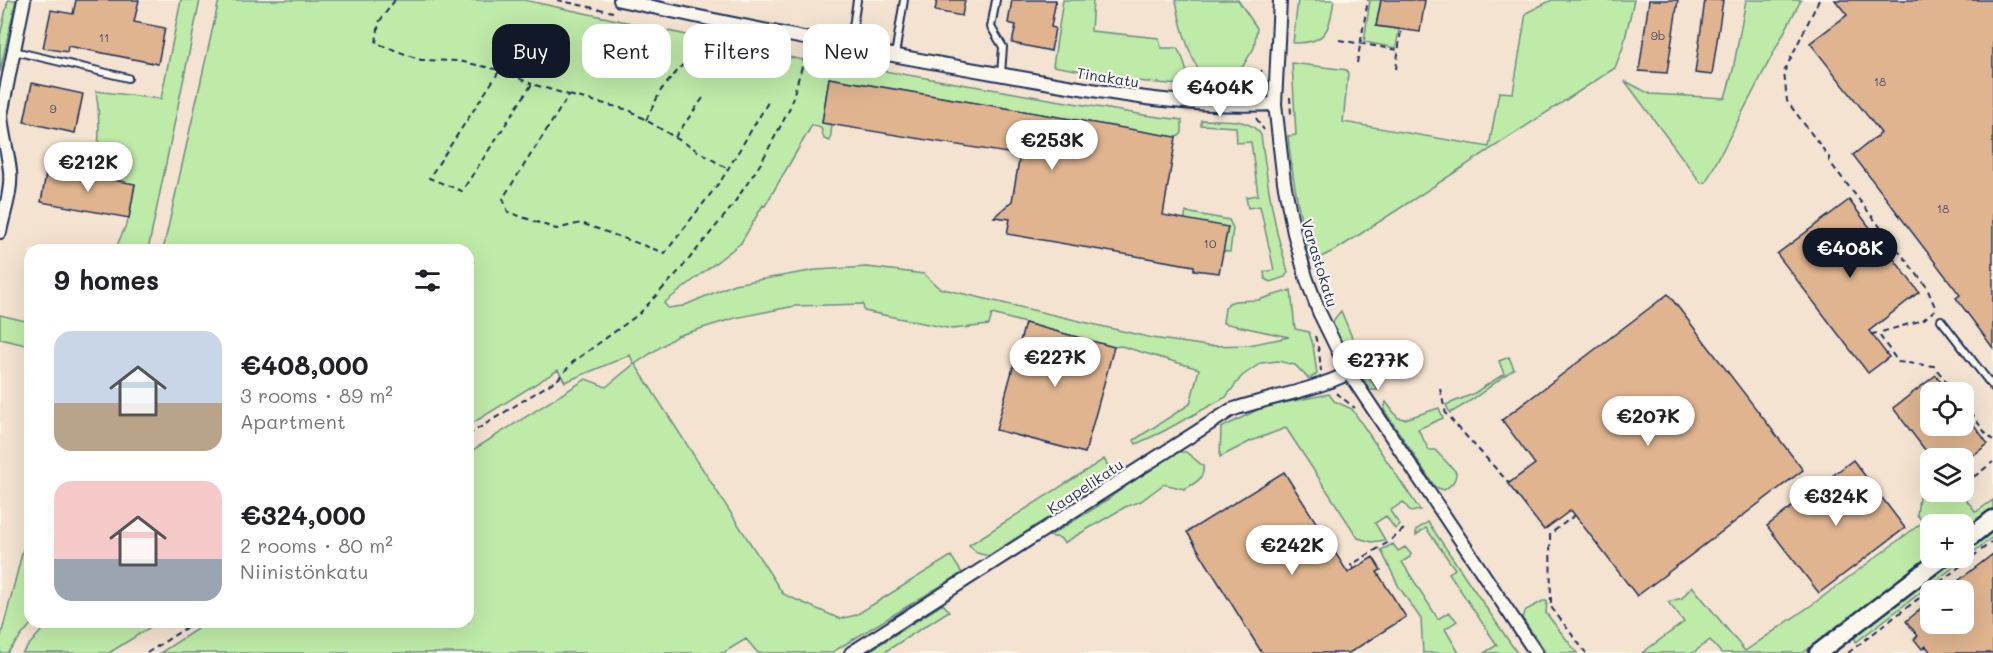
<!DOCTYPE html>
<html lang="en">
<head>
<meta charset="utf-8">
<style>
	body { margin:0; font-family:Mali,sans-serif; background:#f2f2f2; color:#202124; height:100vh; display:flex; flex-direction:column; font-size:22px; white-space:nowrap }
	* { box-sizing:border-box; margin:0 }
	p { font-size:20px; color:#757577 }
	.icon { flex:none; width:33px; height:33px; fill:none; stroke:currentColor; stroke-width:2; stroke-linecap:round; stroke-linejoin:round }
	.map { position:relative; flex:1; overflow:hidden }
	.details { position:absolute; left:24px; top:244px; width:450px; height:384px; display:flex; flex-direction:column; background:#fff; border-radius:18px; box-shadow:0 6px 24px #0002 }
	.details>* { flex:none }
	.banner { position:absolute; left:492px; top:24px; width:570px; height:54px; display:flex; gap:12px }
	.tools { position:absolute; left:1920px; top:382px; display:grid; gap:12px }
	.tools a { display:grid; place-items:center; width:54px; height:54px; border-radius:12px; background:#fff; box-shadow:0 6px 24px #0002; font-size:30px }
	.price { position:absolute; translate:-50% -51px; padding:0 14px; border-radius:21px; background:#fff; color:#222; font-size:20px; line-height:39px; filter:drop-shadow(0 2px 3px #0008) }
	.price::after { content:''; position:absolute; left:50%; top:36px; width:18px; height:14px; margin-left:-9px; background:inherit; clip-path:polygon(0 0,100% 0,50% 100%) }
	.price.active { background:#111827; color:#fff }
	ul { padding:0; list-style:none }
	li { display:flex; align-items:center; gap:18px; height:150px; padding:0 30px }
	li span { display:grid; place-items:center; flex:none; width:168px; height:120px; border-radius:18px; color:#555 }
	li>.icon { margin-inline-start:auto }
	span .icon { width:72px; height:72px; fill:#fffc; stroke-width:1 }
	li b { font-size:26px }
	h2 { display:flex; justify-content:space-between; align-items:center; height:72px; padding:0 30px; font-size:26px }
	.tag { padding:0 21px; border-radius:18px; background:#fff; box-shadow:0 6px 24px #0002; font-size:21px; line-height:54px }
	.tag.active { background:#111827; color:#fff }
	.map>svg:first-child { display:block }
	.built { fill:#f3e3d0; fill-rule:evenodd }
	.green { fill:#beeba8; stroke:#6c8d83; stroke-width:1.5 }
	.building { fill:#dfb48f; stroke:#1b2f5e; stroke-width:1.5 }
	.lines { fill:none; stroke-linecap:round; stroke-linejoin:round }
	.lane-casing { stroke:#1b2f5e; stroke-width:10 }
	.street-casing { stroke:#1b2f5e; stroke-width:16 }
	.secondary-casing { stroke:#1b2f5e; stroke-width:21 }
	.path { stroke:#1b2f5e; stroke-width:2; stroke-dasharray:6 4.5; stroke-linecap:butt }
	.lane { stroke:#fbf7ec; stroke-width:6 }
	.street { stroke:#fbf7ec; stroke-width:12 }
	.secondary { stroke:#fbf7ec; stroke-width:16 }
	.labels { text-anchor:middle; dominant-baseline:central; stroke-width:4.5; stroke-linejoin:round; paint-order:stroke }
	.number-label { font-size:12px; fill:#4c506a }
	.street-label { font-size:15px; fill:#1b2f5e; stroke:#fbf7ec }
</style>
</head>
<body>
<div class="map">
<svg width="1993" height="653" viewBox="0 0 1993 653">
	<rect width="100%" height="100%" fill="#fbf7ec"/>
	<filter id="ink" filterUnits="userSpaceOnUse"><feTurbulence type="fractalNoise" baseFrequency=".0167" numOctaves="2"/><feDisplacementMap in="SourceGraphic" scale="12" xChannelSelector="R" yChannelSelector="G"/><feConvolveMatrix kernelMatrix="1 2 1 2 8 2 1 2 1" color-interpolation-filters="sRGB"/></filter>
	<g filter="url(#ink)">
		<path class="built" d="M0,0H1993V653H0ZM30,250H468V622H30ZM1930,393H1964V426H1930ZM1930,459H1964V492H1930ZM1930,525H1964V558H1930ZM1930,591H1964V624H1930Z"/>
		<path class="green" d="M8,0H16L0,72V36Z
			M181,0H200L148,250H115L129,218L135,184L95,177C99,147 101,121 96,91L161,99Z
			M219,0H524L817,63L819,60L1144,115L1182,120V133L1179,136L1176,137L829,78L822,123L832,125L830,141L824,139L821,128L812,125L765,206L763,205L741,243L664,303L668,308L683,306L734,284L816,270L867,267L924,274L939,288L1152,338L1208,346L1249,345L1289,337L1223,323L1225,308L1229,303L1235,301L1258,300L1291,290L1295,329L1309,332L1313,345L1317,374L1309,379L1295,365L1278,361L1261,363L1242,376L1226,397L1162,432L1136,444L1134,440L1190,404L1199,369L1121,346L1114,347L992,314L989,325L952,329L864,311L863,304L795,306L735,318L677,336L635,364L783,594L840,619L856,615L951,556L962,573L831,653H758L746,639L723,653H160L206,623L468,622V453L586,379L606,387L634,364L630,355L565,382L558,370L468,426V250H163Z
			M1063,0H1093L1091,31L1159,38L1161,48H1177L1183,59L1191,86L1136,81L1053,66Z
			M1176,0H1238L1257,28L1254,48L1235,79L1209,88C1191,61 1181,31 1176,0Z
			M1298,0H1334C1329,30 1327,44 1293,43Z
			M1370,0H1381L1376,26L1399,29L1396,48L1364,42Z
			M1552,0H1634L1623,47L1615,68L1339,248L1319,258L1310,259C1300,218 1292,178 1288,136L1296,135L1292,63L1347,70L1348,74L1343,122L1489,147L1499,92L1513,93L1526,13Z
			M1746,0H1801L1706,182L1701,183L1625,81L1650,94L1725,98L1733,70Z
			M1201,120C1221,121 1249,116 1261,135L1269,191L1277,233L1288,272L1285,277L1270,282L1265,279L1264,272L1274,270L1260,206L1248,208L1246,197L1258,195L1251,142L1237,143L1236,127L1201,125Z
			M1186,212L1229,220L1233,228L1230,252L1223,251L1228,227L1183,225Z
			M1341,311L1354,342L1359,363L1378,390H1370C1364,380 1333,333 1333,323C1333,319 1338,315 1341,311Z
			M0,315L30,322V346L0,339Z
			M1509,357L1514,369C1492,384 1474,401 1450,413L1446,405L1473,394L1504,374L1499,361Z
			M1329,394L1334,401L1352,409L1420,510L1411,512L1403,502L1390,511L1400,525L1395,529L1386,516L1375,523L1385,540L1372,542L1358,538L1286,428L1251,441L1220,457L1221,428L1263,407Z
			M1386,402L1398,418L1405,419L1439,408L1443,418L1418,429L1429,450H1435L1456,472C1456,482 1451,485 1444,490L1435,487L1384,410Z
			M1178,452H1186L1203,466C1205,479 1194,484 1184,489L1164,484L1141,501L1125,507L1064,543L1060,538L1049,536L1098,506L1167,457Z
			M1104,459L1114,476L988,556L977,553L969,545Z
			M1930,489V492H1960L1976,512L1993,500V508L1964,530V525H1930V556L1803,653H1721L1710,640L1693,653H1642L1684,622L1668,602L1682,598L1692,586L1745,651L1813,604L1923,522L1917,515L1919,497Z
			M30,522V622L32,623L7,653H0V640Z
			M1428,522L1517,653H1484L1497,645L1449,573L1455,569L1426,528L1416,535V530Z
			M1993,530V537L1856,642L1854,636L1957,558H1964V553Z
			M1393,544L1398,551L1405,547L1411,554L1410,557L1402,562L1438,619L1449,612L1457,621L1445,629L1459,653H1423L1421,619L1399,587L1381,550Z
			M1543,601H1547L1546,613L1577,653H1546L1522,618L1526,610Z
			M943,604L949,611L883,653H866Z
			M49,622H157V623L109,653H22Z"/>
		<path class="building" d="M76,0H139L134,22L165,28L158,64L68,46L67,52L43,48L51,10L73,14Z
			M937,0H965L962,16L935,11Z
			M1012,0H1056L1051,27L1055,28L1051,51L1012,43L1016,25L1008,23Z
			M1381,0H1425L1420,32L1376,26Z
			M1649,0H1678L1667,73L1639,71Z
			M1705,0H1723L1712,75L1695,73Z
			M1835,0H1993V348L1956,298L1960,295L1853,155L1881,133L1810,43L1847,15Z
			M829,78L1176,137L1163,215L1228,227L1219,273L1194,270V266L1007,234L1010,219L994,217L1012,201L1020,155L822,123Z
			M32,83L83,94L75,133L24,122Z
			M47,168L135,184L129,218L41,202Z
			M1849,200L1919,292L1869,331L1889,357L1868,373L1777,254Z
			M1668,294L1803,470L1637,596L1571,510L1544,530L1508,484L1535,464L1502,420Z
			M1025,323L1114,347L1085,453L996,430Z
			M1936,375L1949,393H1930V426H1964V411L1988,444L1968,459H1932L1893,408Z
			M1853,460L1905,528L1819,593L1767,526Z
			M1284,472L1348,573L1373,557L1381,570L1377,572L1406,617L1349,653H1262L1187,532Z
			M1993,554V653H1931L1926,646L1922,649L1914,639L1918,636L1906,621L1930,602V624H1964V591H1945Z"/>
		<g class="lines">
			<g class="lane-casing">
				<path id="lane" d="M996,0L991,27L1003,47L1001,74
					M850,47L857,0
					M14,51L128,78
					M895,55L904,0
					M1941,320L1993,387"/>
			</g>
			<g class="street-casing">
				<path id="street" d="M620,0C748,28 876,53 1004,75C1093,90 1184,109 1275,104
					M1280,0L1275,104L1284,182L1294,233L1306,277L1319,312L1349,373L1536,653
					M0,232C4,212 12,191 10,171C8,152 2,134 1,115L24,0
					M851,653L1231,410C1270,397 1312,391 1349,373"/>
			</g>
			<g class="secondary-casing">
				<path id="secondary" d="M1964,542L1993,519
					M1818,653L1942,558"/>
			</g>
			<path class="path" d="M395,0L379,22L376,43L421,60L459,61L500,70L429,178L462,191L532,84L569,95L503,198L508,212L556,229L581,223L665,253L722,179L770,99
				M557,0L613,12
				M1819,0L1784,72L1787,101L1829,157V161L1926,286L1936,309L1923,320L1878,333
				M1339,40L1398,50
				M1357,63L1368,0
				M1396,69L1401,30
				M500,70L532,84
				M507,73L528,31
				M1253,91V86L1262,70
				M569,95L629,110L728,169
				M1290,97L1291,115
				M1256,118L1264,130
				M646,120L661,90L692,54L736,66
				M675,137L703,98
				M1871,334L1878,333L1898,362L1934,366L1955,393
				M1315,336L1319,351L1321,371
				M1440,389L1446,414L1509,483
				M1336,393L1355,408
				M1964,404L1987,435L1993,440
				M468,435L558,379L573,362L639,314L680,270L730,209L761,163L789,110L806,53
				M1964,471L1975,476L1993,462
				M1575,515L1550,534L1551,607L1586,653
				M1354,569L1351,565L1387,543L1404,529
				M147,653L195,622
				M1848,653L1993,541"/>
			<use href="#lane" class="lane"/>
			<use href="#street" class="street"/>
			<use href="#secondary" class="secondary"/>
		</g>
	</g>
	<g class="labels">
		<g class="number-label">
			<text x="1658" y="35">9b</text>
			<text x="104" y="37">11</text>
			<text x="1880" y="81">18</text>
			<text x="53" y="108">9</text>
			<text x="1943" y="208">18</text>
			<text x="1210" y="243">10</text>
		</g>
		<g class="street-label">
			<text transform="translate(1108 77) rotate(9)">Tinakatu</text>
			<text transform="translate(1320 263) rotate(73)">Varastokatu</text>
			<text transform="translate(1085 486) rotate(-33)">Kaapelikatu</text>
		</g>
	</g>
</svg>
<div class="tools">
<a><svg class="icon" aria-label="locate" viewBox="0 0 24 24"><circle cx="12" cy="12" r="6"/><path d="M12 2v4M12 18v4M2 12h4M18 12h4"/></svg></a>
<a><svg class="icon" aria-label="layers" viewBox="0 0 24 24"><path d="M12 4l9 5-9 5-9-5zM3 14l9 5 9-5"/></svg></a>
<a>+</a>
<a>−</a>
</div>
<b class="price" style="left:1220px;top:118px">€404K</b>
<b class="price" style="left:1052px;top:171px">€253K</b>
<b class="price" style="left:88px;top:193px">€212K</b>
<b class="price active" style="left:1850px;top:279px">€408K</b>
<b class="price" style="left:1055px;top:388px">€227K</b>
<b class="price" style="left:1378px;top:391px">€277K</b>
<b class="price" style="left:1648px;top:447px">€207K</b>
<b class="price" style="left:1836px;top:527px">€324K</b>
<b class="price" style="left:1292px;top:576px">€242K</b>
<div class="banner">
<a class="tag active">Buy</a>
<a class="tag">Rent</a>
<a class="tag">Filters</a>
<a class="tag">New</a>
</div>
<section class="details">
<h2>9 homes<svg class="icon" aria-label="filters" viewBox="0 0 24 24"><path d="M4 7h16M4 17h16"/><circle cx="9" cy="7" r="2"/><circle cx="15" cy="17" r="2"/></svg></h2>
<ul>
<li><span style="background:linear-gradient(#c9d6e8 60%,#b9a48a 0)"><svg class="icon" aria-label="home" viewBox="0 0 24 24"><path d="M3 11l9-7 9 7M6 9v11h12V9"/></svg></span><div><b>€408,000</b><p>3 rooms · 89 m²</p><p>Apartment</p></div></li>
<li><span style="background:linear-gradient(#f6c9c9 65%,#9aa5b1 0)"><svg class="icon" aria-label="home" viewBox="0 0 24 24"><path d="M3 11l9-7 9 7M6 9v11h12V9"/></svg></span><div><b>€324,000</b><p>2 rooms · 80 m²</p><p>Niinistönkatu</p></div></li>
</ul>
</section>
</div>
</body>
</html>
